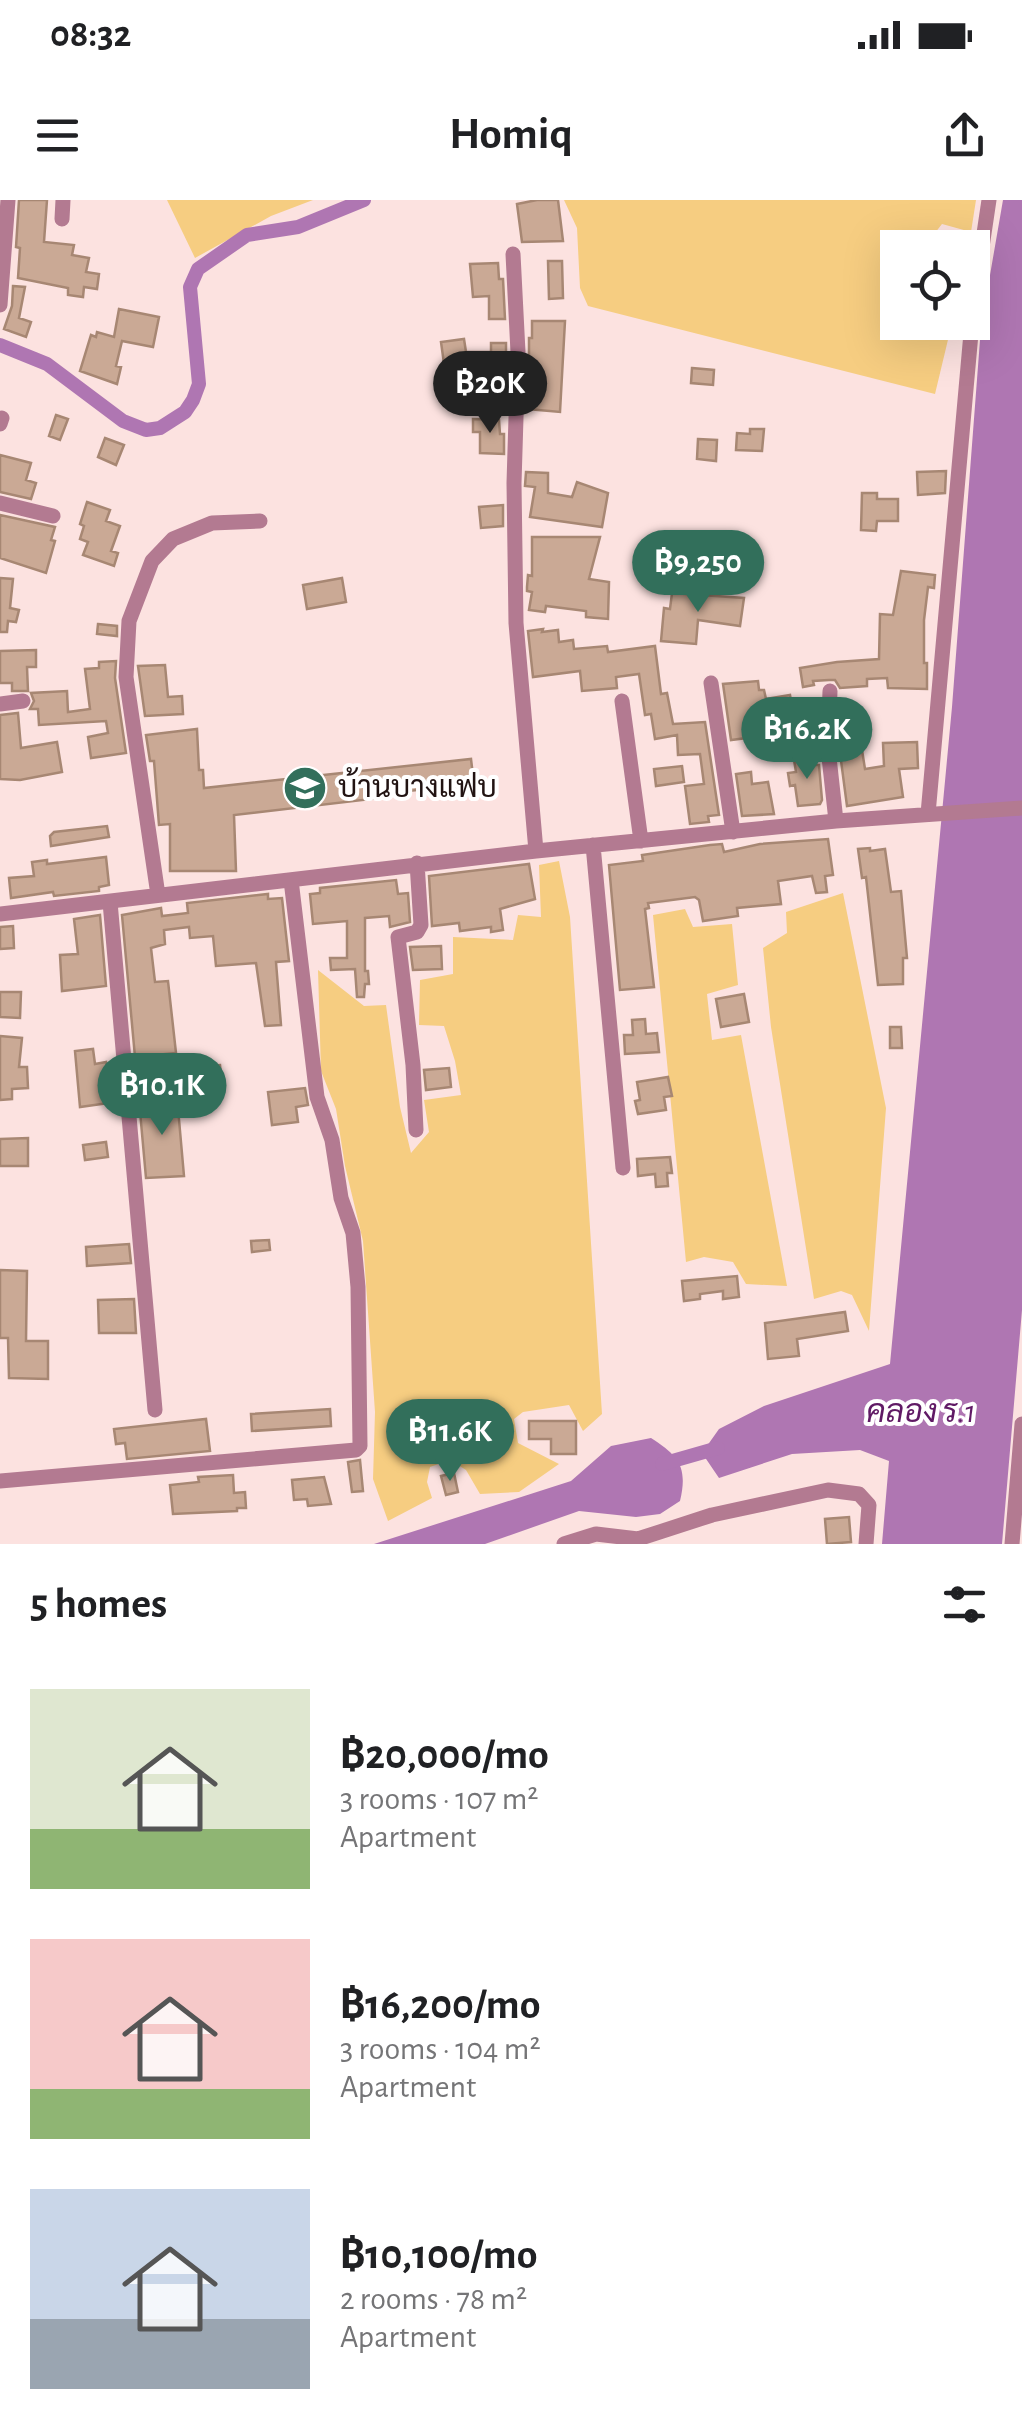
<!DOCTYPE html>
<html lang="en">
<head>
<meta charset="utf-8">
<style>
	body { margin:0; font-family:"Alegreya Sans",Sarabun,sans-serif; background:#f6f6f6; color:#202124; height:100vh; display:flex; flex-direction:column; font-size:38px; white-space:nowrap }
	* { box-sizing:border-box; margin:0 }
	p { font-size:32px; color:#757577 }
	.icon { flex:none; width:55px; height:55px; fill:none; stroke:currentColor; stroke-width:2; stroke-linecap:round; stroke-linejoin:round }
	.map { position:relative; height:1344px; overflow:hidden }
	.drawer { display:flex; flex-direction:column; background:#fff; flex:1 }
	.drawer>* { flex:none }
	.fabs { position:absolute; left:880px; top:30px; display:grid; gap:20px }
	.fabs a { display:grid; place-items:center; width:110px; height:110px; border-radius:0px; background:#fff; box-shadow:0 10px 40px #0002; font-size:50px }
	.price { position:absolute; translate:-50% -85px; padding:0 22px; border-radius:35px; background:#326f5b; color:#fff; font-size:32px; line-height:65px; filter:drop-shadow(0 2px 5px #0008) }
	.price::after { content:''; position:absolute; left:50%; top:60px; width:30px; height:22px; margin-left:-15px; background:inherit; clip-path:polygon(0 0,100% 0,50% 100%) }
	.price.selected { background:#222; color:#fff }
	ul { padding:0; list-style:none }
	li { display:flex; align-items:center; gap:30px; height:250px; padding:0 30px }
	li span { display:grid; place-items:center; flex:none; width:280px; height:200px; border-radius:0px; color:#555 }
	li>.icon { margin-inline-start:auto }
	span .icon { width:120px; height:120px; fill:#fffc; stroke-width:1 }
	li b { font-size:42px }
	h2 { display:flex; justify-content:space-between; align-items:center; height:120px; padding:0 30px; font-size:42px }
	.status { display:flex; justify-content:space-between; align-items:center; height:70px; padding:0 50px; background:#fff; direction:ltr }
	.status svg { height:28px; fill:currentColor }
	header { display:flex; justify-content:space-between; align-items:center; height:130px; padding:0 30px; background:#fff; font-size:45px; font-weight:700 }
	.map>svg:first-child { display:block }
	.green { fill:#f6cd81 }
	.water { fill:#af76b2 }
	.lines { fill:none; stroke-linecap:round; stroke-linejoin:round }
	.canal { stroke:#af76b2; stroke-width:14 }
	.building { fill:#caa995; stroke:#a78773; stroke-width:2.5 }
	.minor { stroke:#b37a91; stroke-width:15 }
	.labels { text-anchor:middle; dominant-baseline:central; stroke-width:8; stroke-linejoin:round; paint-order:stroke }
	.poi-label { font-size:30px; fill:#211312; stroke:#fff; text-anchor:start }
	.water-label { font-size:32px; font-style:italic; fill:#601a65; stroke:#fff }
</style>
</head>
<body>
<div class="status"><b>08:32</b><svg viewBox="0 0 49 12"><path d="M0 12V9h3v3zM5 12V6h3v6zM10 12V3h3v9zM15 12V0h3v12zM26 1h20v11H26zM47 4h2v5h-2z"/></svg></div>
<header><svg class="icon" aria-label="menu" viewBox="0 0 24 24"><path d="M4 6h16M4 12h16M4 18h16"/></svg>Homiq<svg class="icon" aria-label="share" viewBox="0 0 24 24"><path d="M12 15V3M7 8l5-5 5 5M5 13v7h14v-7"/></svg></header>
<div class="map">
<svg width="1022" height="1344" viewBox="0 0 1022 1344">
	<rect width="100%" height="100%" fill="#fce2e0"/>
	<path class="green" d="M167,0H313L271,16L195,58Z
		M564,0H976L971,32L942,24L924,47L898,48V122L952,123L935,194L588,106L580,88L577,28Z
		M559,661L570,717L602,1214L583,1231L569,1205L523,1212L514,1219L518,1243L559,1264L519,1292L480,1294L466,1270L450,1260L430,1267L427,1282L432,1298L388,1321L373,1279L375,1212L363,1041L345,966L336,909L321,871L318,770L364,806L386,805L400,907L411,953L429,932L424,900L461,895L455,861L444,826L419,825L420,780L453,774V737L513,740L518,715L541,717L539,665Z
		M843,693L886,908L869,1131L852,1095L841,1091L814,1099L771,827L763,748L787,733L786,712Z
		M685,709L693,727L732,724L738,785L707,794L712,840L741,835L787,1086L746,1084L733,1062L704,1057L686,1062L653,715Z"/>
	<path class="water" d="M1003,0H1022V1110L1002,1344H882L889,1261L860,1250L792,1254L719,1278L702,1253L719,1229L764,1206L890,1164L952,507L981,127Z
		M651,1238C679,1256 688,1267 680,1301L660,1314L636,1317L579,1311L485,1344H374L571,1281L611,1246Z"/>
	<g class="lines">
		<path class="canal" d="M0,145L47,164L123,221L146,230L160,228L185,212L193,200L199,184L190,87L198,69L247,35L298,27L364,0
			M662,1264L718,1248"/>
	</g>
	<path class="building" d="M19,0H47L44,42L74,45L72,55L89,58L86,72L99,74L97,89L84,87L83,97L68,95V88L18,78L20,48L16,47Z
		M537,0H558L563,41L522,42L517,4Z
		M548,61H562L563,98L549,99Z
		M498,63L499,79H503L505,119H489V96L473,97L470,64Z
		M13,86L25,87L19,118L31,122L26,137L4,129L12,106Z
		M119,109L159,117L153,147L122,141L116,166L121,167L117,184L80,171L91,135L96,137L97,132L114,137Z
		M532,121H565L560,212L528,209L532,172H529V138H532Z
		M464,139L466,152H491V143H506V172H468L469,175L446,178L441,142Z
		M692,168L714,170L713,185L691,183Z
		M56,215L68,219L60,240L49,236Z
		M473,219L499,220L500,234H504V254L480,253V232H473Z
		M750,229H764L762,251L736,250L737,233L750,234Z
		M105,238L124,245L116,265L98,257Z
		M698,239L717,240L716,261L697,259Z
		M0,255L31,263L26,280L36,283L31,299L0,292Z
		M946,271L945,293L918,295L917,272Z
		M526,272L548,273V293L572,297L577,282L608,293L602,327L530,317L535,287L525,286Z
		M862,293H877V299H898V321H877L876,331L861,330Z
		M87,302L110,310L106,321L120,326L111,351L118,353L114,366L83,355L88,342L80,339L84,326L80,324Z
		M503,305V326L481,328L479,307Z
		M0,315L55,327L51,340L55,341L46,373L0,358Z
		M532,337H600L589,379L609,382L608,419L586,417V411L546,406L545,412L529,410L532,392L527,391V387L528,375L532,376Z
		M901,371L935,375L934,388L928,387L924,420V463H927V489L888,488L887,478L867,479V486L840,488L835,480H829L813,481L814,485L803,487L800,468L837,462L879,459L880,414L893,415Z
		M0,378L13,379L10,408L19,410L16,422L8,421L7,432H0Z
		M342,378L346,402L307,409L303,385Z
		M672,393L744,398L740,426L698,420L696,444L661,441L664,408L670,409Z
		M98,424L117,426V436L97,434Z
		M543,429L542,432L558,430L559,442L573,440L574,449L607,446L608,452L655,446L661,494L667,493L673,524L705,522L719,615L708,616L709,622L690,624L685,586L704,584L700,554L678,555L677,535L655,539L651,514L645,515L639,474L616,477L617,488L582,491L580,471L533,477L528,431Z
		M36,450V467H27L28,491H12V483H0V451Z
		M116,461L115,478L126,553L91,558L88,537L108,533L106,521L39,525L38,509H30L34,501L31,493L67,491L68,512L90,509L85,469L99,468V462Z
		M165,465L168,497L182,496L183,514L145,516L138,466Z
		M758,481L759,490H764L766,499L790,495L794,518L768,523L770,535L731,540L723,484Z
		M18,513L21,548L57,542L62,572L20,580L0,579V515Z
		M197,529L199,570H203L204,588L471,559L474,584L380,594V598L234,615L236,671H170V624L159,625L154,561H150L146,535Z
		M917,542L918,568L899,569L903,597L847,606L840,553L862,550L865,569L884,566L883,543Z
		M814,557L815,565H819L822,600L820,604L798,606L795,585L790,586L788,573L796,572L794,560Z
		M682,566L684,582L656,586L654,569Z
		M751,572L752,584L768,582L774,614L742,616L736,574Z
		M107,626L109,637L51,646L50,636L54,632Z
		M828,639L833,675L825,676L827,692L816,693L812,676L778,681L781,704L737,708L738,716L703,721L699,700L695,697L648,703L649,708L645,709L654,787L620,790L609,665L643,661L642,655L710,645L722,644L724,652L760,644Z
		M870,648V651L885,649L891,692L901,691L907,758H903V784L878,785L866,677L862,678L858,649Z
		M106,657L109,685L99,687V691L54,696L53,692L11,698L9,678L34,676L32,662L47,660V664Z
		M529,664L535,699L500,709L503,730L491,732V727L460,731L459,723L432,726L429,676Z
		M396,680L398,694L408,693L410,722L390,727L389,716L365,718V771H368L369,784H365L364,797H357L355,769L331,770L330,758H347V721L313,724L310,694L320,693V688Z
		M268,694V699L282,698L289,761L276,762L281,825L265,826L256,763L216,766L213,736L190,738L189,727L164,730L165,744L151,748L155,782L168,781L176,853L135,857L122,715L161,708L162,716L188,713L187,703Z
		M100,715L106,786L62,791L60,755L78,754L74,719Z
		M13,726L14,748L0,749V727Z
		M441,746L442,769L413,770L410,747Z
		M0,792H21L20,818L0,817Z
		M744,794L749,822L721,827L716,799Z
		M645,819L646,834L657,833L659,852L625,854L624,835H633L632,820Z
		M890,827H901L902,848H890Z
		M0,836L22,838L19,867H27L28,888L12,889V899L0,900Z
		M93,849L95,864L106,862L108,880H114L116,902L80,907L75,851Z
		M220,865L221,875L191,877L190,867Z
		M449,868L451,887L426,890L424,870Z
		M668,877L672,896L664,897L666,910L638,914L635,901L640,900L637,882Z
		M305,888L308,905L296,907L298,922L272,925L268,892Z
		M177,897L184,976L146,978L139,900Z
		M28,938V966H0V939Z
		M106,942L108,957L85,960L83,945Z
		M670,957L672,973H667L668,986L656,987L655,974L638,976L637,959Z
		M269,1040L270,1050L252,1052L251,1041Z
		M129,1044L131,1063L87,1066L86,1047Z
		M0,1070L27,1071L26,1141H48V1179L9,1178L8,1138H0Z
		M737,1076L739,1097L723,1099V1091L700,1094V1099L684,1101L682,1081Z
		M134,1099L136,1133H99L98,1100Z
		M845,1112L848,1131L797,1139L799,1156L768,1159L765,1123Z
		M330,1209L331,1226L252,1231L251,1214Z
		M206,1219L210,1251L127,1259L125,1243L116,1244L114,1229Z
		M529,1221H576V1254H551V1239H529Z
		M360,1260L363,1291L352,1292L348,1262Z
		M454,1273L458,1292L446,1295L441,1276Z
		M233,1275L234,1293L245,1292L246,1308H237V1311L173,1314L170,1285L199,1282L198,1277Z
		M324,1277L331,1304L308,1306L307,1299L294,1300L292,1280Z
		M849,1317L851,1342L827,1344L825,1319Z"/>
	<g class="lines">
		<path class="minor" d="M62,19L63,0
			M513,54L518,152L514,283L516,423L536,651
			M0,105L8,0
			M972,114L989,0
			M0,224L2,218
			M0,303L53,316
			M711,483L733,632
			M830,491L828,548L836,621
			M622,501L641,641
			M0,504L23,501
			M928,614L972,122
			M593,645L623,968
			M158,695L126,477L129,421L152,361L173,339L212,323L260,321
			M110,702L155,1210
			M0,714L536,651L836,621L1022,608
			M416,930L413,865L398,737L417,732L421,725L417,663
			M0,1281L356,1250L360,1246L358,1087L353,1033L341,998L332,940L317,897L291,680
			M564,1344L596,1334L638,1339L712,1315L828,1290L859,1294L869,1305L866,1344
			M1012,1344L1022,1224"/>
	</g>
	<defs>
		<g id="school-disc" transform="scale(2.25)"><circle r="9.5" fill="#326f5b" stroke="#fff"/><path d="M0-5L7-2L0 1L-7-2ZM-4 1L0 2.5L4 1V4Q0 6-4 4Z" fill="#fff"/></g>
	</defs>
	<g fill-rule="evenodd">
		<use href="#school-disc" x="305" y="588"/>
	</g>
	<g class="labels">
		<g class="poi-label">
			<text x="338" y="588">บ้านบางแฟบ</text>
		</g>
		<g class="water-label">
			<text x="921" y="1212">คลอง ร.1</text>
		</g>
	</g>
</svg>
<div class="fabs">
<a><svg class="icon" aria-label="locate" viewBox="0 0 24 24"><circle cx="12" cy="12" r="6"/><path d="M12 2v4M12 18v4M2 12h4M18 12h4"/></svg></a>
</div>
<b class="price selected" style="left:490px;top:236px">฿20K</b>
<b class="price" style="left:698px;top:415px">฿9,250</b>
<b class="price" style="left:807px;top:582px">฿16.2K</b>
<b class="price" style="left:162px;top:938px">฿10.1K</b>
<b class="price" style="left:450px;top:1284px">฿11.6K</b>
</div>
<section class="drawer">
<h2>5 homes<svg class="icon" aria-label="filters" viewBox="0 0 24 24"><path d="M4 7h16M4 17h16"/><circle cx="9" cy="7" r="2"/><circle cx="15" cy="17" r="2"/></svg></h2>
<ul>
<li><span style="background:linear-gradient(#dfe7d0 70%,#8fb573 0)"><svg class="icon" aria-label="home" viewBox="0 0 24 24"><path d="M3 11l9-7 9 7M6 9v11h12V9"/></svg></span><div><b>฿20,000/mo</b><p>3 rooms · 107 m²</p><p>Apartment</p></div></li>
<li><span style="background:linear-gradient(#f6c9c9 75%,#8fb573 0)"><svg class="icon" aria-label="home" viewBox="0 0 24 24"><path d="M3 11l9-7 9 7M6 9v11h12V9"/></svg></span><div><b>฿16,200/mo</b><p>3 rooms · 104 m²</p><p>Apartment</p></div></li>
<li><span style="background:linear-gradient(#c9d6e8 65%,#9aa5b1 0)"><svg class="icon" aria-label="home" viewBox="0 0 24 24"><path d="M3 11l9-7 9 7M6 9v11h12V9"/></svg></span><div><b>฿10,100/mo</b><p>2 rooms · 78 m²</p><p>Apartment</p></div></li>
</ul>
</section>
</body>
</html>
